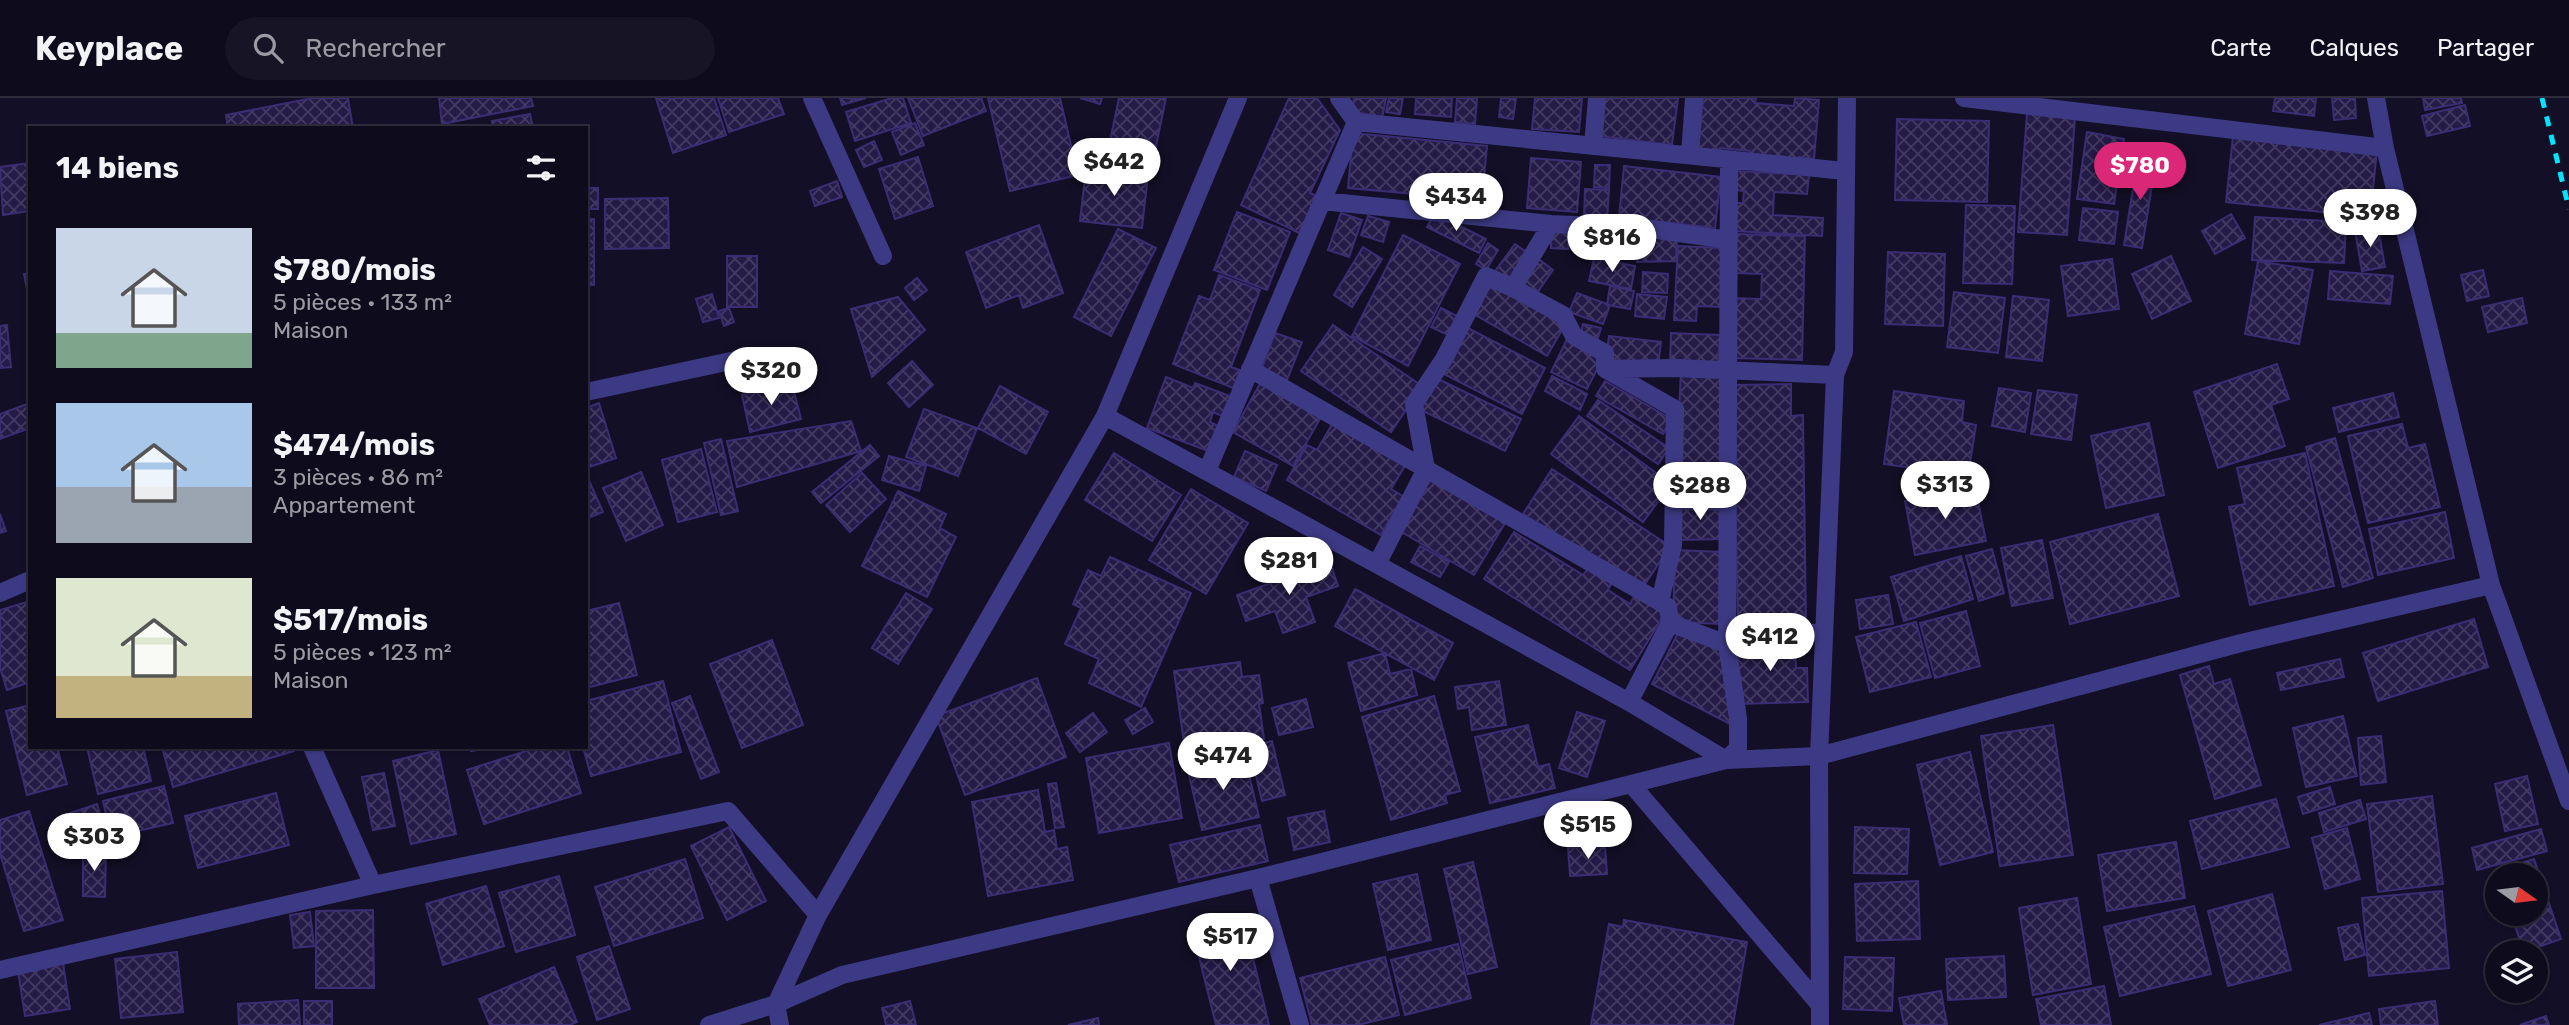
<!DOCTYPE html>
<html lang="fr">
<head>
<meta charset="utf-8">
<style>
	body { margin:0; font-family:Rubik,sans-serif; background:#171425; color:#f1f3f6; height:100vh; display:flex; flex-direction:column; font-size:26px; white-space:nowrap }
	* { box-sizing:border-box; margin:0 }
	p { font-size:23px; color:#9b9ba3 }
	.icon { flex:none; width:38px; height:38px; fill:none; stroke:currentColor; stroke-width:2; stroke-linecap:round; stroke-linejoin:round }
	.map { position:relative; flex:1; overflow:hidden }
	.side { position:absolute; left:28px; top:28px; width:560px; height:623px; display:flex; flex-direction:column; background:#0e0b1c; border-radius:0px; box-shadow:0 2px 5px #0004,0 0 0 2px #2e2b3b }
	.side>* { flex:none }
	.needle { width:46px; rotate:104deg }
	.tools { position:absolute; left:2485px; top:765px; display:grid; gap:14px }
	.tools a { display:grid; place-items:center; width:63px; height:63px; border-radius:50%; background:#0e0b1c; box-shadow:0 2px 5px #0004,0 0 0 2px #2e2b3b; font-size:35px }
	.price { position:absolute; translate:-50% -60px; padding:0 16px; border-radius:24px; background:#fff; color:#222; font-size:23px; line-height:46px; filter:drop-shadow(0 2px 4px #0008) }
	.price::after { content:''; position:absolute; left:50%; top:42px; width:21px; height:16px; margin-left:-10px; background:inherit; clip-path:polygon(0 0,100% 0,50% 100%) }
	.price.selected { background:#db2777; color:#fff }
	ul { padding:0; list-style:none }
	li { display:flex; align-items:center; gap:21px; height:175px; padding:0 28px }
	li span { display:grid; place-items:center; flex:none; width:196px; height:140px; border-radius:0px; color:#555 }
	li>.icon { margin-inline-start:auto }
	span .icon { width:84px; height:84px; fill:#fffc; stroke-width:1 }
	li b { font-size:30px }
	h2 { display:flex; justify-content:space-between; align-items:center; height:84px; padding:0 28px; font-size:30px }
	header { display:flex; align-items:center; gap:42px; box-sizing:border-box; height:98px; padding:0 35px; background:#0e0b1c; border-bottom:2px solid #2e2b3b }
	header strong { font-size:33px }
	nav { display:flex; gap:38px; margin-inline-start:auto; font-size:24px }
	.search { width:490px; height:63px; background:#171425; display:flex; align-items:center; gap:18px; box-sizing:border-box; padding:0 24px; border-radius:38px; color:#9b9ba3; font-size:26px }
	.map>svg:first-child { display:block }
	.building { fill:url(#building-cross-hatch); stroke:#3b2d73; stroke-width:2 }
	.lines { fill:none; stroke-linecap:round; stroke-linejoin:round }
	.minor { stroke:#3d3a85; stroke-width:18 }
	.rail { stroke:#00e5ff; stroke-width:5; stroke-dasharray:10 9; stroke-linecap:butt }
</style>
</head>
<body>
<header>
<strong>Keyplace</strong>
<div class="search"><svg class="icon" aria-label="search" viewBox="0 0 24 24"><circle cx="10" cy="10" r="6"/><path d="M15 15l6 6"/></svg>Rechercher</div>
<nav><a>Carte</a><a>Calques</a><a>Partager</a></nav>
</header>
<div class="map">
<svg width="2569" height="927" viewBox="0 0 2569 927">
	<defs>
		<pattern id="building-cross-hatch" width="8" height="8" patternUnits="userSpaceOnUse" patternTransform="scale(1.75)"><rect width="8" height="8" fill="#241b47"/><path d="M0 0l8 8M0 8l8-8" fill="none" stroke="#433b63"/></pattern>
	</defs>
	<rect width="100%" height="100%" fill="#130f26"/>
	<path class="building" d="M313,0H348L353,30H228L226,17Z
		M439,0H531L533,8L442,26Z
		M656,0H714L726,37L673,55Z
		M718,0H778L784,16L729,34Z
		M840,0H866L842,7Z
		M892,0H903L911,25L855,43L846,14Z
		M908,0H981L986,13L923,38Z
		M988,0H1060L1078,77L1010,93Z
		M1080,0H1102L1100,6Z
		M1119,0H1166L1152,67L1107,57Z
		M1289,0H1317L1340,32L1310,95L1317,98L1299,135L1241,107Z
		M1354,0H1386L1382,20L1352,13Z
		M1389,0H1403L1400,16L1386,14Z
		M1416,0H1452L1451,19L1415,16Z
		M1457,0H1477L1475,26L1455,24Z
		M1501,0H1516L1513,21L1499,19Z
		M1535,0H1582L1579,34L1532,31Z
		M1603,0H1678L1672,47L1598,38Z
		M1703,0H1756L1755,5L1794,8L1795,0L1819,2L1814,61L1799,59V64L1749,59L1750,53L1720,50V57L1698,55Z
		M2275,0H2316L2314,18L2273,13Z
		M2332,0H2355L2356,20L2334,22Z
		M2423,0H2461L2462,5L2425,12Z
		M2465,7L2470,28L2427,38L2422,18Z
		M2027,15L2075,18L2067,137L2018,134Z
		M530,16L533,30H493L492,23Z
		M1897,21L1989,23L1987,104L1895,102Z
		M915,25L924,47L901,57L892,34Z
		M2087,34L2124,41L2114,106L2077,101Z
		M1353,35L1487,48L1482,102L1348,90Z
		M2233,38L2377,53L2370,119L2226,104Z
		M874,43L882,62L864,69L856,52Z
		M918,59L933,108L895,121L879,71Z
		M2138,59L2156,62L2142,150L2124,147Z
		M1531,60L1581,64L1577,114L1527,110Z
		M30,65V113L3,117L0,69Z
		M1595,67H1610L1609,90L1594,89Z
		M1624,68L1721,79L1715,130L1619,119Z
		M1086,70L1148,77L1142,130L1080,123Z
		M1737,73L1809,77L1807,96L1774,94L1773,117L1823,120L1822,138L1734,133L1735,105H1743L1744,93L1736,92Z
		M837,83L842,99L815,108L810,93Z
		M586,90H598V111H586Z
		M1585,91L1609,92L1607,123L1584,122Z
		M668,100L669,150L605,151V101Z
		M1966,107L2015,108L2012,186L1963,185Z
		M2083,110L2118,114L2114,146L2079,142Z
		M1237,114L1290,134L1267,192L1214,172Z
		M1341,115L1362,122L1349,159L1328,152Z
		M1434,115L1486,141L1479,155L1427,129Z
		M2231,116L2245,140L2215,156L2202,133Z
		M1368,118L1389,124L1383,144L1361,137Z
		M2255,119L2346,124L2344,165L2252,162Z
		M586,121H594V187H586Z
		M1039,127L1063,195L1023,210L1019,197L986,210L966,154Z
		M2378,129L2385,169L2362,173L2355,133Z
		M1551,130H1569L1568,151L1551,150Z
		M1118,131L1156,150L1111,238L1074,219Z
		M1735,136L1805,138L1802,262L1732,260L1734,200L1761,201L1762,176L1735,175Z
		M1403,137L1460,166L1408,268L1352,238Z
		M1637,137H1677L1676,163L1637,164Z
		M1488,145L1498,152L1486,172L1476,166Z
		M1515,146L1532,158L1509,189L1493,176Z
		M1678,148L1723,150L1720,209L1697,208L1696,223L1674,222Z
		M1363,149L1382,161L1352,209L1334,197Z
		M1888,154L1945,156L1943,228L1885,226Z
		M727,158H757V209H727Z
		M2171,158L2191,203L2152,221L2132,176Z
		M1536,159L1553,172L1534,199L1517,187Z
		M1594,160L1635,168L1631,191L1589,183Z
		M2112,161L2119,211L2068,218L2061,168Z
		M2258,163L2313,172L2299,246L2245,236Z
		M2483,172L2489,198L2467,203L2461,177Z
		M2330,173L2393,178L2390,206L2328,201Z
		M1643,174L1668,176L1667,195L1642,194Z
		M30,175V206L24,176Z
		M1219,177L1260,192L1231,269L1240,272L1233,290L1173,266L1199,198L1210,202Z
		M917,180L927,192L914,202L905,190Z
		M1490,182L1566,225L1547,258L1472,215Z
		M1610,188L1634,193L1630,211L1607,207Z
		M1954,194L2005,200L1998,255L1947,249Z
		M1577,195L1610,207L1603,226L1569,214Z
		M712,196L719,220L703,224L696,201Z
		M1637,196L1667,199L1664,221L1635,218Z
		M2013,198L2049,202L2042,263L2006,259Z
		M898,199L925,232L872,279L851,211Z
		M2522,200L2527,225L2488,234L2482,209Z
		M729,210L734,224L724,228L719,213Z
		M1441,210L1461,220L1452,239L1431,229Z
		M1583,226L1601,230L1597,243L1580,240Z
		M7,227L11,269L0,270V228Z
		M1333,227L1422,288L1391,334L1301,273Z
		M1464,228L1545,270L1522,316L1440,274Z
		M1275,235L1302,244L1287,282L1261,272Z
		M1671,235L1720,237L1718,269L1670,266Z
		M1609,238L1661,244L1658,268L1606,261Z
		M1568,239L1604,258L1587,291L1551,274Z
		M912,263L933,287L909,309L888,285Z
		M2277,266L2289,301L2271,307L2285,348L2218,370L2194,294Z
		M1681,272L1725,274L1720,401L1675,399Z
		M1552,278L1587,296L1580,312L1545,293Z
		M1166,279L1193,290L1195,285L1230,298L1222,318L1213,314L1210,324L1218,328L1208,353L1147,330Z
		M1434,279L1521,321L1505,353L1419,311Z
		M1605,283L1671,321L1663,336L1596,298Z
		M1261,284L1321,319L1293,368L1233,334Z
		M792,285L801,321L750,334L742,297Z
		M1791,286V318L1803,317L1806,527L1738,528L1733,287Z
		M1000,288L1048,314L1026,356L978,330Z
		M1999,290L2031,295L2025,334L1992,328Z
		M2038,292L2077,297L2071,342L2031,336Z
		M1894,293L1964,303L1962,324L1976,327L1968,378L1884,366Z
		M2393,295L2399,319L2339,334L2333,310Z
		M1598,302L1669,350L1658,366L1587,318Z
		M30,305V330L0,341V316Z
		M599,305L616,360L586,370V310Z
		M924,311L977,330L958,378L906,359Z
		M1579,318L1671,386L1643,424L1551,356Z
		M851,323L861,353L737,389L727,343Z
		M1334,323L1406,366L1391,391L1403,398L1381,437L1287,382L1307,347L1317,352Z
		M2149,325L2164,397L2106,410L2091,338Z
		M2402,326L2408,350L2425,346L2440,409L2368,425L2348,338Z
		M2335,340L2373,480L2343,489L2306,349Z
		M721,341L738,413L721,417L704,345Z
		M870,347L879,358L821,405L812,394Z
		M701,351L717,414L678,424L662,362Z
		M1245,353L1277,367L1266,393L1234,379Z
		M1114,355L1181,397L1152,443L1085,402Z
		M2305,355L2334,488L2250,507L2229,409L2245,406L2237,370Z
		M889,358L926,368L919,393L882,382Z
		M1552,371L1670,448L1642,491L1523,416Z
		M641,374L663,427L626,443L603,390Z
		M862,375L886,401L850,434L826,407Z
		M586,376L603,414L586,421Z
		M1431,381L1505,425L1474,477L1400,433Z
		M1975,389L1986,443L1915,457L1905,403Z
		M1191,391L1248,425L1206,496L1149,462Z
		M898,393L946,416L940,430L956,439L927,499L862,468Z
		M1721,406L1722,441L1679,442L1678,408Z
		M2445,414L2454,460L2378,477L2369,431Z
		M0,416L6,433L0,435Z
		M2158,416L2179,498L2070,526L2050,444Z
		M1514,434L1583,477L1590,468L1613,482L1608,492L1630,506L1637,493L1667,512L1630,572L1484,481Z
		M2042,442L2053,500L2012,508L2001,450Z
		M1420,448L1449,464L1440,479L1411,464Z
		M1992,451L2004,495L1979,503L1966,458Z
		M1675,452L1723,454L1721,526L1673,524Z
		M1961,458L1973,501L1904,523L1891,479Z
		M1110,459L1191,495L1141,609L1089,585L1099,561L1065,546L1081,510L1073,506L1088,472L1101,478Z
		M1330,464L1338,488L1306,499L1315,524L1283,535L1275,513L1246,523L1237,497Z
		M1355,491L1453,545L1434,582L1335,528Z
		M906,495L932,511L898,566L872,550Z
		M1888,497L1893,526L1860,531L1856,502Z
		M30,503V584L7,592L0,570V512Z
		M619,505L637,577L586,590V513Z
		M1966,513L1980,568L1935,580L1920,525Z
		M2474,521L2488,569L2378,603L2363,555Z
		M1916,524L1931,579L1870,594L1856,539Z
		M1680,531L1724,554L1734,628L1652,586Z
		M772,542L803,627L742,650L710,566Z
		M1795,542L1796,570H1807L1808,604L1738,606L1736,543Z
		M1385,555L1390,576L1411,571L1417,597L1361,613L1348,565Z
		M2340,561L2344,579L2281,592L2277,575Z
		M1240,564L1242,579L1259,577L1263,605L1259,606L1264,641L1185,652L1174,573Z
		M2209,568L2214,586L2230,581L2261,687L2215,701L2180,577Z
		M1037,580L1066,659L965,697L936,618Z
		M663,583L681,654L591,678L583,649H586V603Z
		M1499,583L1506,627L1472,632L1469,609L1458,611L1455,589Z
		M690,598L719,674L701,681L672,605Z
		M1434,598L1460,693L1445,697L1447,705L1391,722L1362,619Z
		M1306,601L1313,629L1279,637L1272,610Z
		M30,607V649H57L67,686L27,697L6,613Z
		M1145,610L1153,624L1133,636L1125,622Z
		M1577,614L1605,623L1587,679L1559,670Z
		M1093,615L1107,634L1080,654L1066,635Z
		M2343,618L2357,678L2306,689L2293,630Z
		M1528,627L1538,669L1549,666L1555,690L1490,705L1475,639Z
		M2053,627L2073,757L2000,768L1981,638Z
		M2381,638L2386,684L2361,687L2358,640Z
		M1272,643L1285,697L1262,703L1249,649Z
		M1169,645L1182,720L1099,735L1086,660Z
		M87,649H143L151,683L98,696Z
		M162,649H293L294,653L173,689Z
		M471,649H496L471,653Z
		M538,649H567L581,695L484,726L467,672Z
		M438,652L456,736L411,746L393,663Z
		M1970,654L1993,754L1940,767L1917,667Z
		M1244,655L1259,719L1202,732L1187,669Z
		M384,675L395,728L373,732L362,679Z
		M2527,678L2538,726L2505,733L2495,686Z
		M1056,685L1064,729L1055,730L1048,686Z
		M164,688L173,725L111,739L103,703Z
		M2330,689L2335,706L2303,716L2298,699Z
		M1038,692L1045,734L1054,732L1057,751L1067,749L1073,782L988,798L972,704Z
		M276,695L289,747L198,770L185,718Z
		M2432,698L2443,786L2378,794L2367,706Z
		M2276,701L2289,749L2202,771L2190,723Z
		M2360,702L2366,721L2324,734L2319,715Z
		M97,706L108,742L73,754L62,718Z
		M29,713L63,822L24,833L0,756V722Z
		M1324,713L1330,744L1294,752L1288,720Z
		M1260,727L1268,763L1179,784L1170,747Z
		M729,729L766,803L727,822L691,748Z
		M1855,729L1909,731L1907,776L1854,775Z
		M2347,730L2360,781L2325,791L2312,740Z
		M2541,731L2547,753L2477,772L2472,750Z
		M2176,744L2185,800L2107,813L2098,757Z
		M1605,748L1607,776L1570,778L1568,750Z
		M83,751H106L105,799L83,798Z
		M685,761L703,820L614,848L595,789Z
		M2534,761L2561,841L2524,854L2511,816H2536V777H2498L2497,773Z
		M1473,764L1497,869L1468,876L1444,771Z
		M1417,776L1431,842L1388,852L1373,786Z
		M559,778L575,837L516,854L499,795Z
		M1918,783L1920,841L1857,843L1855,786Z
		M486,788L504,848L443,867L426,806Z
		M2442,793L2449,870L2369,878L2362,800Z
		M2272,796L2291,872L2228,888L2208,813Z
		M2077,800L2091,886L2033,897L2019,810Z
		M2194,808L2211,876L2120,898L2104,829Z
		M373,812L374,890H316V813Z
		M310,814L314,848L294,850L290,817Z
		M1243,818L1269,927H1216L1192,831Z
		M1624,822L1747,844L1733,927H1591L1609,826L1623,829Z
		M2358,826L2365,857L2345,862L2338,830Z
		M1458,846L1471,900L1405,917L1391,862Z
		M609,848L630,911L597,922L577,859Z
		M177,854L183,914L121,920L115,861Z
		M2004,858L2006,899L1948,902L1946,861Z
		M1385,859L1399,917L1358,927H1312L1300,880Z
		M1845,859L1894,860L1892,913L1843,911Z
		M63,865L70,911L25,918L18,873Z
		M554,869L577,924L570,927H490L479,901Z
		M2104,888L2111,927H2041L2036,901Z
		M1941,893L1947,927H1904L1899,900Z
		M298,902L300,927H239L238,906Z
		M304,903H332V927H304Z
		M910,903L916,927H886L882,910Z
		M2435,903L2438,927H2381L2379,911Z
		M2369,915L2372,927H2319Z
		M2546,918L2549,927H2520Z
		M1098,920L1099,927H1068Z"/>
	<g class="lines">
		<path class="minor" d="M812,0L883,158
			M1339,0L1356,24L1845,73
			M1964,0L2385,50
			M2376,0L2385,50L2491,487L2569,703
			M1593,48L1597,0
			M1690,57L1694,0
			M1322,103L1551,126L1643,130L1729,142
			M1513,190L1563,217L1574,238L1605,255V271L1675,270L1835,277
			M1250,271L1660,504L1668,509L1670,525L1727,546
			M1605,271L1675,311L1673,447L1660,504
			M586,294L745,260
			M1105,318L1629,604L1726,662L1738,650V620L1727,546L1729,63
			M1207,373L1356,24
			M1674,402L1728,404
			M1377,466L1426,371L1414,306L1444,261L1486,178L1513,190L1551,126
			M0,495L30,482
			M1727,534L1824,535
			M1629,604L1670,525
			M312,649L373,787
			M1632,687L1819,906
			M1258,780L1300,927
			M0,872L373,787L728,713L818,817
			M709,927L776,906L842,877L1258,780L1726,662L1819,658L2241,545L2491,487
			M780,927L776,906L818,817L1105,318L1238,0
			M1820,927L1819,658L1835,277L1844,254L1847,0"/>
		<path class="rail" d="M2542,0L2569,111"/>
	</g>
</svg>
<div class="tools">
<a><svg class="needle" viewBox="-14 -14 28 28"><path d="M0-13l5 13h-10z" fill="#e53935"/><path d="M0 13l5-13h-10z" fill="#9b9ba3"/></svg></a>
<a><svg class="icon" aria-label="layers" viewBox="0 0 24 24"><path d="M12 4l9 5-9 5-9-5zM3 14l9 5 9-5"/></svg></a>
</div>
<b class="price" style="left:1114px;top:100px">$642</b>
<b class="price selected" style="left:2140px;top:104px">$780</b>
<b class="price" style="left:1456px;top:135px">$434</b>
<b class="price" style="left:2370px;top:151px">$398</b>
<b class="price" style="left:1612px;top:176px">$816</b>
<b class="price" style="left:771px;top:309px">$320</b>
<b class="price" style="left:1945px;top:423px">$313</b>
<b class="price" style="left:1700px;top:424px">$288</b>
<b class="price" style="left:1289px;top:499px">$281</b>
<b class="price" style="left:1770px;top:575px">$412</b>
<b class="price" style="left:1223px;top:694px">$474</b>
<b class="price" style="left:1588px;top:763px">$515</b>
<b class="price" style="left:94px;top:775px">$303</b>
<b class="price" style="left:1230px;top:875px">$517</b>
<section class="side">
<h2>14 biens<svg class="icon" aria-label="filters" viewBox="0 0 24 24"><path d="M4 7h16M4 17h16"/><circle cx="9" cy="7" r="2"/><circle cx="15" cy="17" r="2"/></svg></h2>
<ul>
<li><span style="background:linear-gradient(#c9d6e8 75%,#7fa58c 0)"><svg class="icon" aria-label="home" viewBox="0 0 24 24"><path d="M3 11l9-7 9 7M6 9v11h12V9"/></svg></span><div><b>$780/mois</b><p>5 pièces · 133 m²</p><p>Maison</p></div></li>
<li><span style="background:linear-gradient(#a9c7e8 60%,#9aa5b1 0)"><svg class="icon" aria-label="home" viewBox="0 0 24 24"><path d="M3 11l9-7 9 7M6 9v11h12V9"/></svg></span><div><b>$474/mois</b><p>3 pièces · 86 m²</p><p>Appartement</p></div></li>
<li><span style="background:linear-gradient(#dfe7d0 70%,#c2b280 0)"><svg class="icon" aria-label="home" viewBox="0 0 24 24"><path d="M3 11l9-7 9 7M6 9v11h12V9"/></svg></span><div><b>$517/mois</b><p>5 pièces · 123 m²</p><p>Maison</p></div></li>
</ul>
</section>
</div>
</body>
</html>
